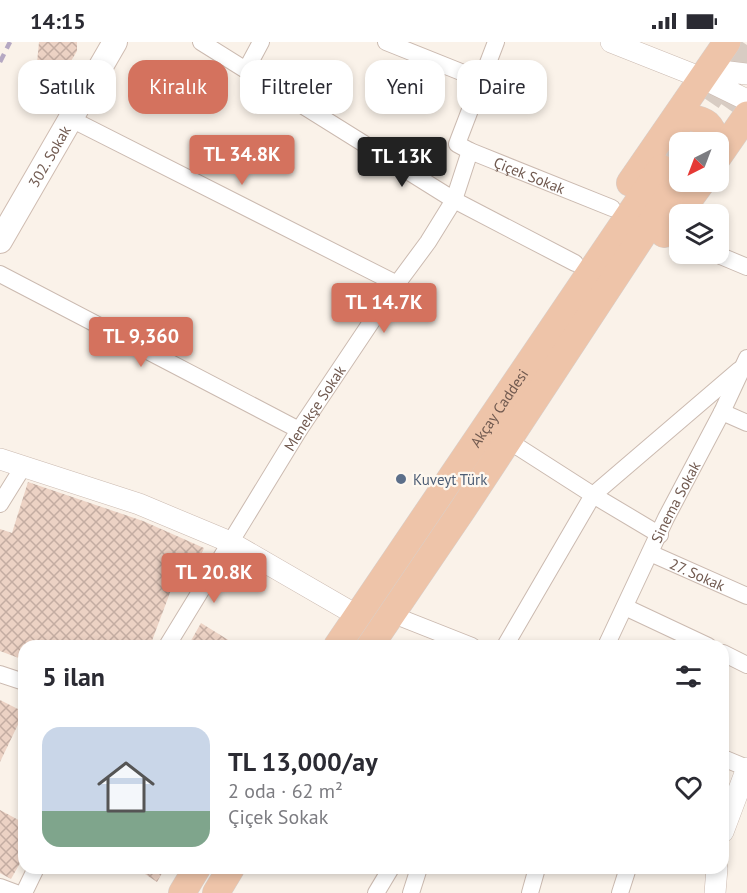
<!DOCTYPE html>
<html lang="tr">
<head>
<meta charset="utf-8">
<style>
	body { margin:0; font-family:"PT Sans",sans-serif; background:#f7f7f7; color:#2b2b33; height:100vh; display:flex; flex-direction:column; font-size:22px; white-space:nowrap }
	* { box-sizing:border-box; margin:0 }
	p { font-size:20px; color:#7c7c81 }
	.icon { flex:none; width:33px; height:33px; fill:none; stroke:currentColor; stroke-width:2; stroke-linecap:round; stroke-linejoin:round }
	.map { position:relative; flex:1; overflow:hidden }
	.panel { position:absolute; left:18px; top:598px; width:711px; height:234px; display:flex; flex-direction:column; background:#fff; border-radius:18px; box-shadow:0 3px 9px #0003 }
	.panel>* { flex:none }
	.banner { position:absolute; left:18px; top:18px; width:711px; height:54px; display:flex; gap:12px }
	.needle { width:39px; rotate:222deg }
	.controls { position:absolute; left:669px; top:90px; display:grid; gap:12px }
	.controls a { display:grid; place-items:center; width:60px; height:60px; border-radius:12px; background:#fff; box-shadow:0 3px 9px #0003; font-size:30px }
	.price { position:absolute; translate:-50% -51px; padding:0 14px; border-radius:6px; background:#d4725e; color:#fff; font-size:20px; line-height:39px; filter:drop-shadow(0 2px 3px #0008) }
	.price::after { content:''; position:absolute; left:50%; top:36px; width:18px; height:14px; margin-left:-9px; background:inherit; clip-path:polygon(0 0,100% 0,50% 100%) }
	.price.on { background:#222; color:#fff }
	ul { padding:0; list-style:none }
	li { display:flex; align-items:center; gap:18px; height:150px; padding:0 24px }
	li+li { border-top:2px solid #e1e1e2 }
	li span { display:grid; place-items:center; flex:none; width:168px; height:120px; border-radius:18px; color:#555 }
	li>.icon { margin-inline-start:auto }
	span .icon { width:72px; height:72px; fill:#fffc; stroke-width:1 }
	li b { font-size:26px }
	h2 { display:flex; justify-content:space-between; align-items:center; height:72px; padding:0 24px; font-size:26px }
	.pill { padding:0 21px; border-radius:18px; background:#fff; box-shadow:0 3px 9px #0003; font-size:21px; line-height:54px }
	.pill.on { background:#d4725e; color:#fff }
	.status { display:flex; justify-content:space-between; align-items:center; height:42px; padding:0 30px; background:#fff; direction:ltr }
	.status svg { height:16px; fill:currentColor }
	.map>svg:first-child { display:block }
	.building { fill:url(#building-cross-hatch) }
	.lines { fill:none; stroke-linecap:round; stroke-linejoin:round }
	.trunk-tunnel { stroke:#d8ccc3; stroke-width:27; stroke-dasharray:27 14; stroke-linecap:butt }
	.minor-casing { stroke:#cbbab0; stroke-width:18 }
	.tertiary-casing { stroke:#cbbab0; stroke-width:22 }
	.secondary-casing { stroke:#cfbcb1; stroke-width:26 }
	.trunk-casing { stroke:#d7d1ce; stroke-width:28 }
	.minor { stroke:#fff; stroke-width:16 }
	.tertiary { stroke:#fff; stroke-width:21 }
	.secondary { stroke:#fff; stroke-width:24 }
	.trunk { stroke:#eec4a9; stroke-width:27 }
	.rail { stroke:#b5a8c2; stroke-width:4.5; stroke-dasharray:9 6; stroke-linecap:butt }
	.service-dot { fill:#5c6f8a; stroke:#fdf7ef; stroke-width:2 }
	.labels { text-anchor:middle; dominant-baseline:central; stroke-width:4.5; stroke-linejoin:round; paint-order:stroke }
	.street-label { font-size:15px; fill:#715a50; stroke:#fdf7ef }
	.service-label { font-size:15px; fill:#4e5e75; stroke:#fdf7ef; text-anchor:start }
</style>
</head>
<body>
<div class="status"><b>14:15</b><svg viewBox="0 0 49 12"><path d="M0 12V9h3v3zM5 12V6h3v6zM10 12V3h3v9zM15 12V0h3v12zM26 1h20v11H26zM47 4h2v5h-2z"/></svg></div>
<div class="map">
<svg width="747" height="851" viewBox="0 0 747 851">
	<defs>
		<pattern id="building-cross-hatch" width="8" height="8" patternUnits="userSpaceOnUse" patternTransform="scale(1.5)"><rect width="8" height="8" fill="#ecd2c4"/><path d="M0 0l8 8M0 8l8-8" fill="none" stroke="#c4ada2"/></pattern>
	</defs>
	<rect width="100%" height="100%" fill="#faf2e9"/>
	<path class="building" d="M39,0H77V9L68,24L37,21Z
		M28,440L143,479L204,506L187,546L174,540L150,604H24V618L0,609V487L12,491Z
		M201,581L238,604H188Z
		M0,658L24,670L0,720Z
		M0,768L24,781V814L11,837L0,831Z
		M136,826H165L157,840Z"/>
	<g class="lines">
		<path class="trunk-tunnel" d="M704,100L747,38
			M661,126L747,1"/>
		<g class="minor-casing">
			<g id="minor">
				<path id="s1" d="M201,0L454,158L470,109L612,166"/>
				<path d="M386,0L481,38"/>
				<path d="M246,28L261,0"/>
				<path d="M71,77L397,242"/>
				<path d="M470,109L457,102L496,0"/>
				<path d="M716,212L747,225"/>
				<path d="M0,232L299,388"/>
				<path d="M722,370L747,381"/>
				<path d="M0,462L23,425"/>
				<path d="M660,493L593,453L739,328"/>
				<path id="s2" d="M650,511L747,554"/>
				<path d="M625,565L708,604"/>
				<path d="M391,572L472,604"/>
				<path id="s3" d="M167,604L299,388L394,246L428,200L454,158L575,221"/>
				<path d="M505,604L593,453L515,403"/>
				<path id="s4" d="M606,604L666,476L722,370L747,316"/>
				<path d="M723,611L747,623"/>
				<path d="M0,632L24,640"/>
				<path d="M723,716L747,726"/>
				<path d="M0,845L16,851"/>
				<path d="M24,851L36,826"/>
				<path d="M376,851L391,826"/>
				<path d="M411,851L419,826"/>
				<path d="M530,851L537,826"/>
				<path d="M620,851L628,826"/>
			</g>
		</g>
		<g class="tertiary-casing">
			<path id="tertiary" d="M611,0L702,36L747,58
				M702,36L721,29L747,32
				M0,417L139,462L230,500L358,574
				M723,790L747,726
				M715,851L717,826"/>
		</g>
		<g class="secondary-casing">
			<g id="secondary">
				<path id="s5" d="M0,199L115,0"/>
			</g>
		</g>
		<g class="trunk-casing">
			<g id="trunk">
				<path d="M665,91L687,75C708,78 710,82 717,100"/>
				<path d="M718,115L747,73"/>
				<path d="M630,141L727,0"/>
				<path d="M664,192L702,140"/>
				<path id="s6" d="M337,604L661,126"/>
				<path d="M370,604L463,467L679,138"/>
				<path d="M182,851L197,826"/>
				<path d="M216,851L231,826"/>
			</g>
		</g>
		<use href="#minor" class="minor"/>
		<use href="#tertiary" class="tertiary"/>
		<use href="#secondary" class="secondary"/>
		<use href="#trunk" class="trunk"/>
		<path class="rail" d="M0,20L10,0"/>
	</g>
	<circle class="service-dot" cx="401" cy="437" r="6"/>
	<g class="labels">
		<g class="street-label">
			<text stroke="none"><textPath href="#s5" startOffset="98">302. Sokak</textPath></text>
			<text stroke="none"><textPath href="#s1" startOffset="414">Çiçek Sokak</textPath></text>
			<text stroke="none"><textPath href="#s6" startOffset="288">Akçay Caddesi</textPath></text>
			<text stroke="none"><textPath href="#s3" startOffset="280">Menekşe Sokak</textPath></text>
			<text stroke="none"><textPath href="#s4" startOffset="160">Sinema Sokak</textPath></text>
			<text stroke="none"><textPath href="#s2" startOffset="52">27. Sokak</textPath></text>
		</g>
		<g class="service-label">
			<text x="413" y="437">Kuveyt Türk</text>
		</g>
	</g>
</svg>
<div class="controls">
<a><svg class="needle" viewBox="-14 -14 28 28"><path d="M0-13l5 13h-10z" fill="#e53935"/><path d="M0 13l5-13h-10z" fill="#7c7c81"/></svg></a>
<a><svg class="icon" aria-label="layers" viewBox="0 0 24 24"><path d="M12 4l9 5-9 5-9-5zM3 14l9 5 9-5"/></svg></a>
</div>
<b class="price" style="left:242px;top:144px">TL 34.8K</b>
<b class="price on" style="left:402px;top:146px">TL 13K</b>
<b class="price" style="left:384px;top:292px">TL 14.7K</b>
<b class="price" style="left:141px;top:326px">TL 9,360</b>
<b class="price" style="left:214px;top:562px">TL 20.8K</b>
<div class="banner">
<a class="pill">Satılık</a>
<a class="pill on">Kiralık</a>
<a class="pill">Filtreler</a>
<a class="pill">Yeni</a>
<a class="pill">Daire</a>
</div>
<section class="panel">
<h2>5 ilan<svg class="icon" aria-label="filters" viewBox="0 0 24 24"><path d="M4 7h16M4 17h16"/><circle cx="9" cy="7" r="2"/><circle cx="15" cy="17" r="2"/></svg></h2>
<ul>
<li><span style="background:linear-gradient(#c9d6e8 70%,#7fa58c 0)"><svg class="icon" aria-label="home" viewBox="0 0 24 24"><path d="M3 11l9-7 9 7M6 9v11h12V9"/></svg></span><div><b>TL 13,000/ay</b><p>2 oda · 62 m²</p><p>Çiçek Sokak</p></div><svg class="icon" aria-label="heart" viewBox="0 0 24 24"><path d="M12 20l-8-8c-3-5 5-10 8-4 3-6 11-1 8 4z"/></svg></li>
</ul>
</section>
</div>
</body>
</html>
